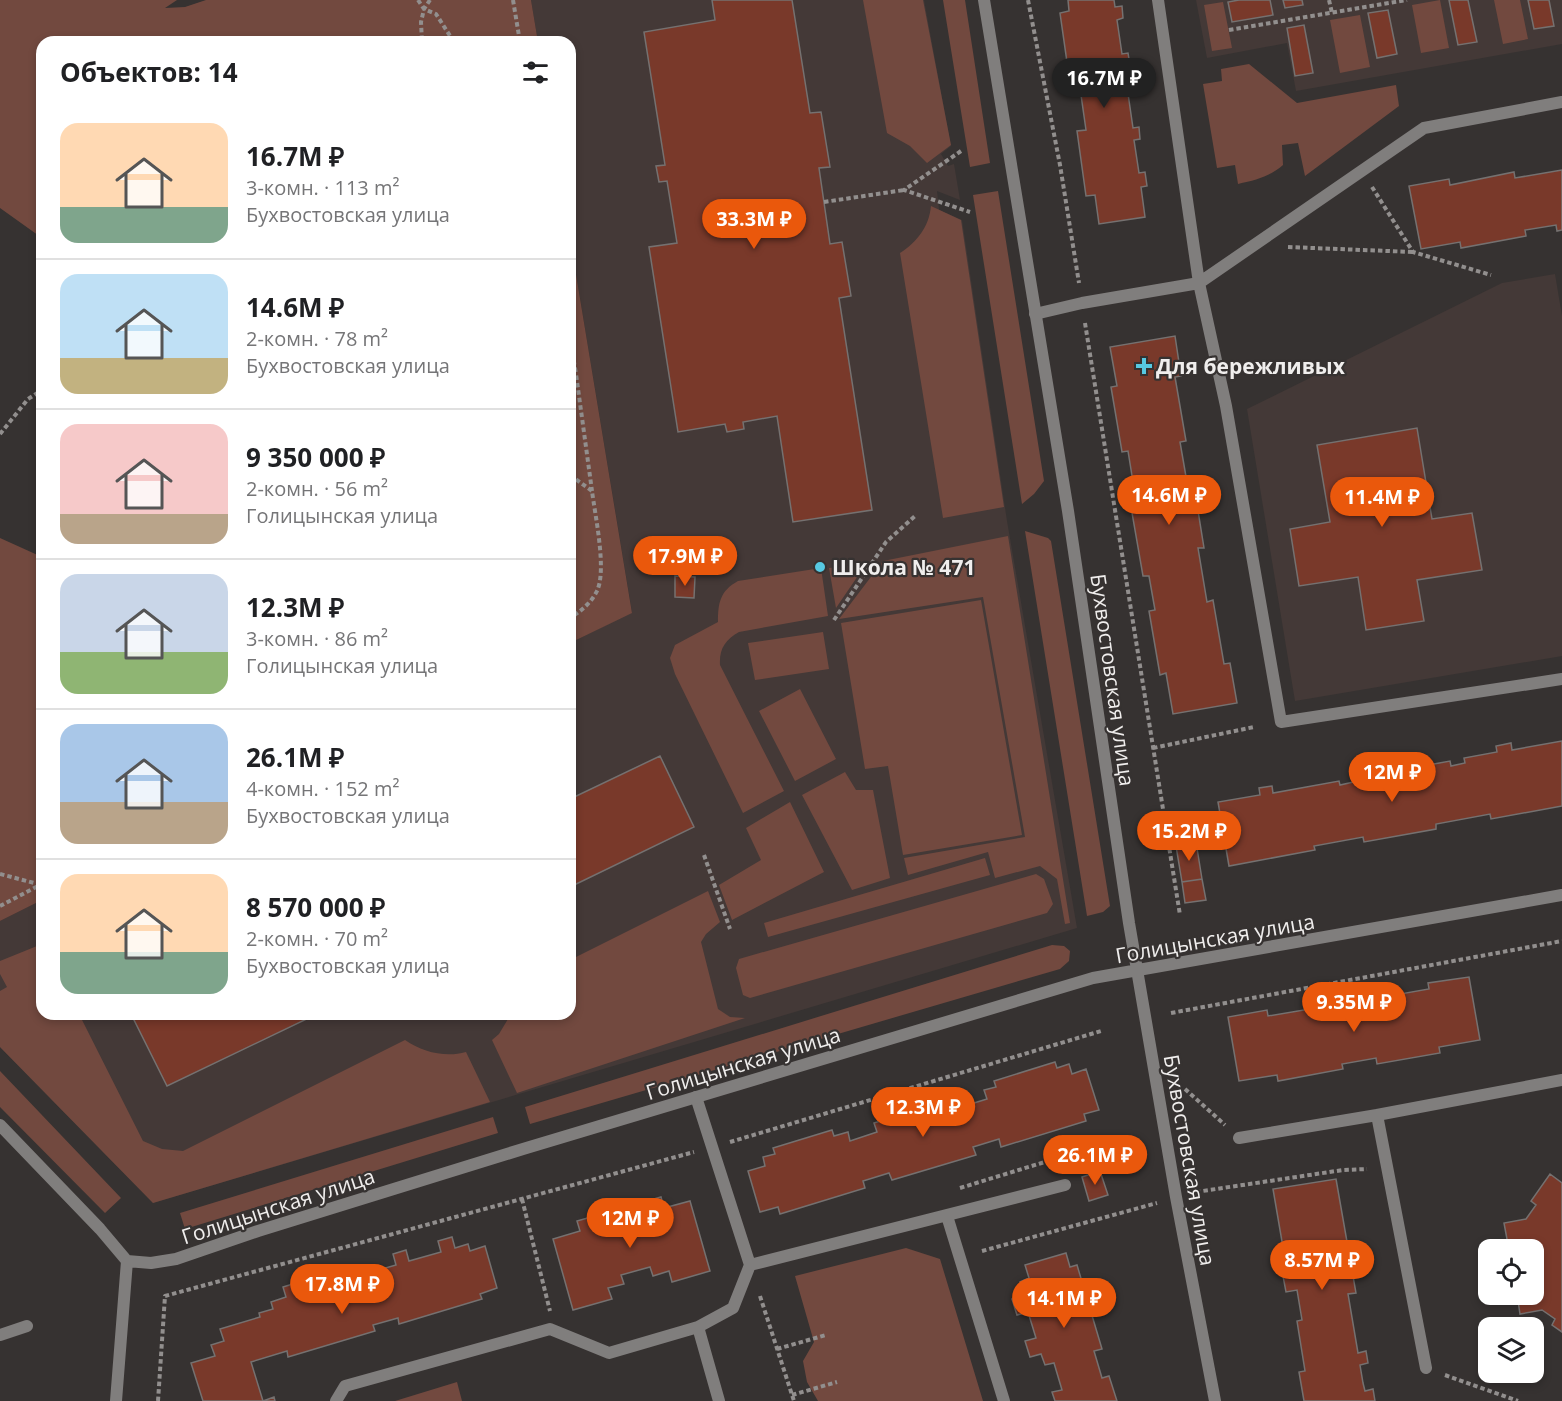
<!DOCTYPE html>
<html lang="ru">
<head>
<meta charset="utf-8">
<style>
	body { margin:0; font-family:"Open Sans",sans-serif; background:#f6f6f6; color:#202124; height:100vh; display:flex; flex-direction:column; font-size:22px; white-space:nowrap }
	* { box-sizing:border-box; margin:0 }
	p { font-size:20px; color:#757577 }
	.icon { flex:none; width:33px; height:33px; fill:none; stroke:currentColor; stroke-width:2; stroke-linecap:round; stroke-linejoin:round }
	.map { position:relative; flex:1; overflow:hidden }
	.panel { position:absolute; left:36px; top:36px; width:540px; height:984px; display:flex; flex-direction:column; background:#fff; border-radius:18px; box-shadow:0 3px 9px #0003 }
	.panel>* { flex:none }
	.controls { position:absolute; left:1478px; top:1239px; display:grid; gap:12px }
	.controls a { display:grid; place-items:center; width:66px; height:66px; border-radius:12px; background:#fff; box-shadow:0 3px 9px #0003; font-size:30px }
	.price { position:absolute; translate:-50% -51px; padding:0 14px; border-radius:21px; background:#ea580c; color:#fff; font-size:20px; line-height:39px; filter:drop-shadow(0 2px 3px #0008) }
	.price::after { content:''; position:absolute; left:50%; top:36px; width:18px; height:14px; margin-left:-9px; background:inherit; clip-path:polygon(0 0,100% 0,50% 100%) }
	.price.active { background:#222; color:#fff }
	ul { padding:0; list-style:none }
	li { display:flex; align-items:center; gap:18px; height:150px; padding:0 24px }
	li+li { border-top:2px solid #e0e0e0 }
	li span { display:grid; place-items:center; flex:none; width:168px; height:120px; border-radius:18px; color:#555 }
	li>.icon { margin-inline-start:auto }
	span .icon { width:72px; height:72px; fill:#fffc; stroke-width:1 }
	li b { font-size:26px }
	h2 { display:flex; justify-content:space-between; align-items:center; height:72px; padding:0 24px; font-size:26px }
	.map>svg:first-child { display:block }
	.built { fill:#443937 }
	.green { fill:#72493f }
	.building { fill:#79392a; stroke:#757170; stroke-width:1.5 }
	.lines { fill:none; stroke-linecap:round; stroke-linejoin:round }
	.path { stroke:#928f8e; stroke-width:4; stroke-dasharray:4.5 3; stroke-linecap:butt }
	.lane { stroke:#807e7d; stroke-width:12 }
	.street { stroke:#807e7d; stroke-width:12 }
	.poi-dot { fill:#57c9e2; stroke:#363231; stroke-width:2 }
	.labels { text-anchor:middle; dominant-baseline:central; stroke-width:4.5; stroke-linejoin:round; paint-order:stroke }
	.poi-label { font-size:21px; font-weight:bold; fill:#f0eeed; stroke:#363231; text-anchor:start }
	.street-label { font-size:21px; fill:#f0eeed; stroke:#363231 }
</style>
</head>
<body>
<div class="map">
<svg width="1562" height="1401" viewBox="0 0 1562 1401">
	<rect width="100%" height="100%" fill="#363231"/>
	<path class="built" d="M531,0H924L951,146L941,154L948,166L954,164L960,200L937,191L939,210L962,220L1007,521L1077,928L153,1203L0,1047V921L42,900V1014H570V643L632,612L570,238V42H538Z
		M1196,0H1562V44L1296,91L1287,43L1207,58Z
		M1555,274L1562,316V656L1295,701L1247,409L1502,283Z"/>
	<path class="green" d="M0,0H177L165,8L185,7L206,0H531L538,42H42V238L0,208Z
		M863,0H923L951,145L927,163L910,146L887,133Z
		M943,0H965L990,163L970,167Z
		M1440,0L1449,48L1421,53L1412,5Z
		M1494,0H1520L1528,39L1503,44Z
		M1223,2L1232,48L1212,51L1204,5Z
		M1360,15L1370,67L1340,73L1330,20Z
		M1249,64L1297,103L1396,85L1399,106L1305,176L1298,143L1282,145L1283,165C1269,177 1256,180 1238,184L1235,165L1217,168L1203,84L1222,81L1221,69Z
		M998,191L1044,481L1034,494L1022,504L973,195Z
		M931,206L961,220L1004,507L943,518L900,253C917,242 929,227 931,206Z
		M570,238L632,613L570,643Z
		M1025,531L1048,538L1051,541L1110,906L1103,912L1087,916Z
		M1008,536L1070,923L1065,924L1057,879L1040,866L995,878L988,852L908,875L904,858L1025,837L983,597L839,619L883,561Z
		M0,538L42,557V900L0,921Z
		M866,564L836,608L829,568Z
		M821,568L828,616L739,632C725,640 719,649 720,665L784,791L743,813L675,674L670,658L675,645L718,622C718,603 720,591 738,581Z
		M981,600L1022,835L903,855L888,766L865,769L841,623Z
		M823,632L829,669L755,680L748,643Z
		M800,689L836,759L795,781L759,711Z
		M845,772L856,790H873L890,878L852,890L802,795Z
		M790,802L824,872L732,920L719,885L761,860L746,828Z
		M985,858L990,875L768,937L764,923Z
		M1036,874L1044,879L1053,904L1047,913L750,998L743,995L736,968L739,959Z
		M708,891L720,922L706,934L701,942L718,1009L730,1017L745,1018L517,1093L492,1040L499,1034L511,1014H570V960Z
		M42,944V1014H79L143,1141L162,1149L183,1151L405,1040C423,1052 445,1058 466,1052L490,1102L153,1203L0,1047V991L7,987L0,974V961Z
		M1052,945L1064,946L1070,951L1069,961L1060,969L530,1124L525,1107Z
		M0,1071L121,1198L105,1213L0,1107Z
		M493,1117L498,1133L185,1229L180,1213Z
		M906,1248L940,1259L983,1401H818L807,1382L803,1361L814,1342L795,1276Z
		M457,1382L462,1401H395Z"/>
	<path class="building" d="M712,0H792L810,113L821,112L830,167L819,168L830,244L842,242L851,296L839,298L872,510L793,522L777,416L743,422L744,429L727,432L725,424L678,432L649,247L677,243L667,181L659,182L656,166L665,165L644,32L715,20Z
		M1068,0H1114L1115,7L1122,6L1123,18L1117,20L1122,54L1128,53L1130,65L1124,66L1133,128L1139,127L1140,139L1134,140L1139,173L1145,172L1147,186L1141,187L1145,217L1099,224L1095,195L1086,196L1077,131L1086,130L1078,74L1069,76L1060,13L1069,11Z
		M1239,0H1270L1273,15L1232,22L1228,2Z
		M1283,0H1302L1303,5L1285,8Z
		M1449,0H1468L1477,42L1458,45Z
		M1528,0H1549L1554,26L1534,29Z
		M1388,10L1397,54L1377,58L1368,13Z
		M1304,25L1313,73L1295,76L1287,28Z
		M1562,170V230L1557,231L1556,225L1525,230L1526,236L1461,248L1460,242L1421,249L1409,186L1449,179L1450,185L1514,172L1515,178Z
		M1175,336L1181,376L1175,377L1186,441L1180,442L1189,494L1195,492L1204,548H1198L1207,602L1213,600L1224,664L1230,663L1237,703L1173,714L1166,673L1160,675L1149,611L1155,610L1149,576H1143L1127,484L1133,482L1128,451L1122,452L1111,387L1117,386L1110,347Z
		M1417,428L1432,519L1472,513L1482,570L1417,580L1424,621L1366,630L1358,577L1299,586L1290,529L1330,522L1317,445Z
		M675,576L695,577L694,598L675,597Z
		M1562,741V806L1491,819L1490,814L1436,824V829L1364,842L1363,837L1314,846L1315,850L1229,866L1218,802L1260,795L1259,788L1272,786L1273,793L1339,781L1340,785L1358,781L1357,777L1389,772L1388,765L1400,763L1401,770L1450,761L1451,766L1465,763L1464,758L1497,752L1496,746L1511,743L1512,750Z
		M660,756L694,827L570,887V799Z
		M1196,842L1202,879L1182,882L1176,846Z
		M1202,879L1206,900L1185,903L1182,882Z
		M1469,977L1480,1040L1439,1047L1440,1053L1377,1064L1376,1058L1342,1064L1343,1069L1278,1081L1277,1075L1239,1081L1228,1017L1267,1010L1268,1016L1333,1005L1334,1012L1367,1006L1366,1000L1429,989L1428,983Z
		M136,1014H317L167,1086L132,1016Z
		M1055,1062L1057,1068L1069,1064L1072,1074L1086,1069L1099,1110L1084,1114L1086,1121L1001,1147L999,1139L973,1147L976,1155L892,1180L889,1173L863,1181L865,1188L780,1214L778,1207L760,1212L748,1171L765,1166L763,1157L775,1154L773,1148L832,1130L834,1136L848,1132L850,1141L877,1132L874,1123L887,1119L885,1114L944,1096L945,1102L958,1098L961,1107L987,1099L984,1090L996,1087L994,1081Z
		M1100,1171L1108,1195L1089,1201L1082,1177Z
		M1550,1174L1562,1183V1332L1552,1325L1555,1319L1542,1310L1520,1314L1517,1294H1533V1250H1509L1504,1223L1526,1219L1536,1205L1531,1201Z
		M1336,1179L1356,1293L1348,1294L1358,1353L1366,1351L1368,1363L1360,1365L1363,1383L1365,1391L1373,1389L1375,1401H1304L1299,1372L1305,1371L1297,1321L1302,1320L1297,1290L1286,1292L1280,1260L1285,1259L1273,1189Z
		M661,1197L664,1208L690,1201L710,1271L672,1282L669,1271L653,1276L650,1267L621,1275L624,1284L608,1288L612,1299L573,1310L553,1239L580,1231L577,1221Z
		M452,1237L455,1248L468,1244L470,1251L485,1246L497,1288L480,1294L482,1299L399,1324L398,1318L373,1325L375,1331L288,1357L287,1351L251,1362L263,1401L274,1397L275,1401H203L191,1363L215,1356L211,1345L224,1341L220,1329L260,1317L259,1313L273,1309L271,1302L286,1297L283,1287L296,1283L299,1293L329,1284L326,1274L339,1270L342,1280L356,1277L358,1283L384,1275L382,1269L396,1265L393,1254L406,1250L409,1261L441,1252L438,1241Z
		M1066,1253L1070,1267L1077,1265L1102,1349L1094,1351L1102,1378L1109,1376L1117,1401H1055L1052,1392L1062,1390L1054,1363L1045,1365L1041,1354L1030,1357L1025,1341L1036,1338L1028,1312L1017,1315L1012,1299L1024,1296L1020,1282L1029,1278L1025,1265Z"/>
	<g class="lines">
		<path class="path" d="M418,0L424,9L421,22L422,42
			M430,0L424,9L436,14L454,42
			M513,0L520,42
			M1028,0L1060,165L1079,283
			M1329,0L1332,13
			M1229,30L1407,0
			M961,151L904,190L970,212
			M1372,187L1413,252L1491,275
			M824,202L904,190
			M1288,247L1413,252
			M1085,323L1180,915
			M570,338L576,374
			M570,374H576L592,491
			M0,434L28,399L42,390
			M570,475L592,491C595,515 607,570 597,591C591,603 581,611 570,618
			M834,620L886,542L915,516
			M1153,748L1254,727
			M704,855L730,929
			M0,874L42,885
			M0,906L42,884
			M1171,1013L1562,941
			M1185,1089L1225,1125
			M730,1142L1101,1031
			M960,1188L1123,1138
			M1196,1192L1343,1170L1367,1169
			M522,1199L550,1311
			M982,1251L1157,1203
			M760,1296L794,1401
			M777,1349L826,1335
			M1445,1375L1518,1401
			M792,1395L837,1382
			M158,1401L165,1296L694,1152"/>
		<path class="lane" d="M1158,0L1199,283L1226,406L1281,722L1562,679
			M1035,314L1082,303L1199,283L1424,128L1562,102
			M1239,1138L1377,1115
			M947,1216L1004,1401
			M750,1265L1065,1185
			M698,1327L719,1401
			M0,1335L27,1326
			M1426,1368L1377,1115L1562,1080
			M336,1401L345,1386L550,1329L609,1353L698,1327L733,1308L750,1265L696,1097"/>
		<path class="street" d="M984,0L1068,511L1129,923L1176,1197L1215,1401
			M0,1125L100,1229L127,1261L151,1263L176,1259L258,1231L523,1149L1093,978L1562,895
			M116,1401L127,1261"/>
	</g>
	<g class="poi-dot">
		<path d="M1141 357h6v6h6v6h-6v6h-6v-6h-6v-6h6z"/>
		<circle cx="820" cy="567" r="6"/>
	</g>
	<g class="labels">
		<g class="poi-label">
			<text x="1156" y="366">Для бережливых</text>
			<text x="832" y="567">Школа № 471</text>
		</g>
		<g class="street-label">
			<text transform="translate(1113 680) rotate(82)">Бухвостовская улица</text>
			<text transform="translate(1215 938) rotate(-10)">Голицынская улица</text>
			<text transform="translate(743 1063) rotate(-17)">Голицынская улица</text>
			<text transform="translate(1190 1160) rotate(80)">Бухвостовская улица</text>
			<text transform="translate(278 1206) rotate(-18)">Голицынская улица</text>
		</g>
	</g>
</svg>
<div class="controls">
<a><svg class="icon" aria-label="locate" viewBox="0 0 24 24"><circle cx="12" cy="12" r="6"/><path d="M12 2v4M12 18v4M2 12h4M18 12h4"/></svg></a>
<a><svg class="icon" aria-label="layers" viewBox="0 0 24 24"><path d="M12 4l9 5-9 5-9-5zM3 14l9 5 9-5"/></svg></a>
</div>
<b class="price active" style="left:1104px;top:109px">16.7M ₽</b>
<b class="price" style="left:754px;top:250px">33.3M ₽</b>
<b class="price" style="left:1169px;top:526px">14.6M ₽</b>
<b class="price" style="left:1382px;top:528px">11.4M ₽</b>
<b class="price" style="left:685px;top:587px">17.9M ₽</b>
<b class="price" style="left:1392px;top:803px">12M ₽</b>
<b class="price" style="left:1189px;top:862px">15.2M ₽</b>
<b class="price" style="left:1354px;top:1033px">9.35M ₽</b>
<b class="price" style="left:923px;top:1138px">12.3M ₽</b>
<b class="price" style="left:1095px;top:1186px">26.1M ₽</b>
<b class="price" style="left:630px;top:1249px">12M ₽</b>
<b class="price" style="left:1322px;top:1291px">8.57M ₽</b>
<b class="price" style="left:342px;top:1315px">17.8M ₽</b>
<b class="price" style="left:1064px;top:1329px">14.1M ₽</b>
<section class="panel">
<h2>Объектов: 14<svg class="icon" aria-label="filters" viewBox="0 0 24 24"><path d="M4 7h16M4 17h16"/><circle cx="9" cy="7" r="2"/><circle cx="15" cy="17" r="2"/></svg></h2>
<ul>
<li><span style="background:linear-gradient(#ffd9b3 70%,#7fa58c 0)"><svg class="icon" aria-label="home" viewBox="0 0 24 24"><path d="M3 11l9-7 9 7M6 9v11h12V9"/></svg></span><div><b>16.7M ₽</b><p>3-комн. · 113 m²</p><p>Бухвостовская улица</p></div></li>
<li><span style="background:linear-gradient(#bfe0f5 70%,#c2b280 0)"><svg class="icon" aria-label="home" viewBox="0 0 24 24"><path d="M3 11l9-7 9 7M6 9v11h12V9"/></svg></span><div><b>14.6M ₽</b><p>2-комн. · 78 m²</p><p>Бухвостовская улица</p></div></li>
<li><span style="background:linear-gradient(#f6c9c9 75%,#b9a48a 0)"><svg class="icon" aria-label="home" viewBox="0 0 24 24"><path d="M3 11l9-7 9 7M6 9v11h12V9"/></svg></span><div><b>9 350 000 ₽</b><p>2-комн. · 56 m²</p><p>Голицынская улица</p></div></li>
<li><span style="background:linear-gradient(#c9d6e8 65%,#8fb573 0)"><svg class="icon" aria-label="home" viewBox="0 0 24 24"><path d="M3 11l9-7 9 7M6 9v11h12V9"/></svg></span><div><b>12.3M ₽</b><p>3-комн. · 86 m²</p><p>Голицынская улица</p></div></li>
<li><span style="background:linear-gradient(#a9c7e8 65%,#b9a48a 0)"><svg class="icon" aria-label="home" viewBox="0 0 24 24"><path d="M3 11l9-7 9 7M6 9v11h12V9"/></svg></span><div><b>26.1M ₽</b><p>4-комн. · 152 m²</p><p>Бухвостовская улица</p></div></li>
<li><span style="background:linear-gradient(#ffd9b3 65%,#7fa58c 0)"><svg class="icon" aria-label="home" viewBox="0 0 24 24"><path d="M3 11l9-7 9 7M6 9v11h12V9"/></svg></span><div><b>8 570 000 ₽</b><p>2-комн. · 70 m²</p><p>Бухвостовская улица</p></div></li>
</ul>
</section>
</div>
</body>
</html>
